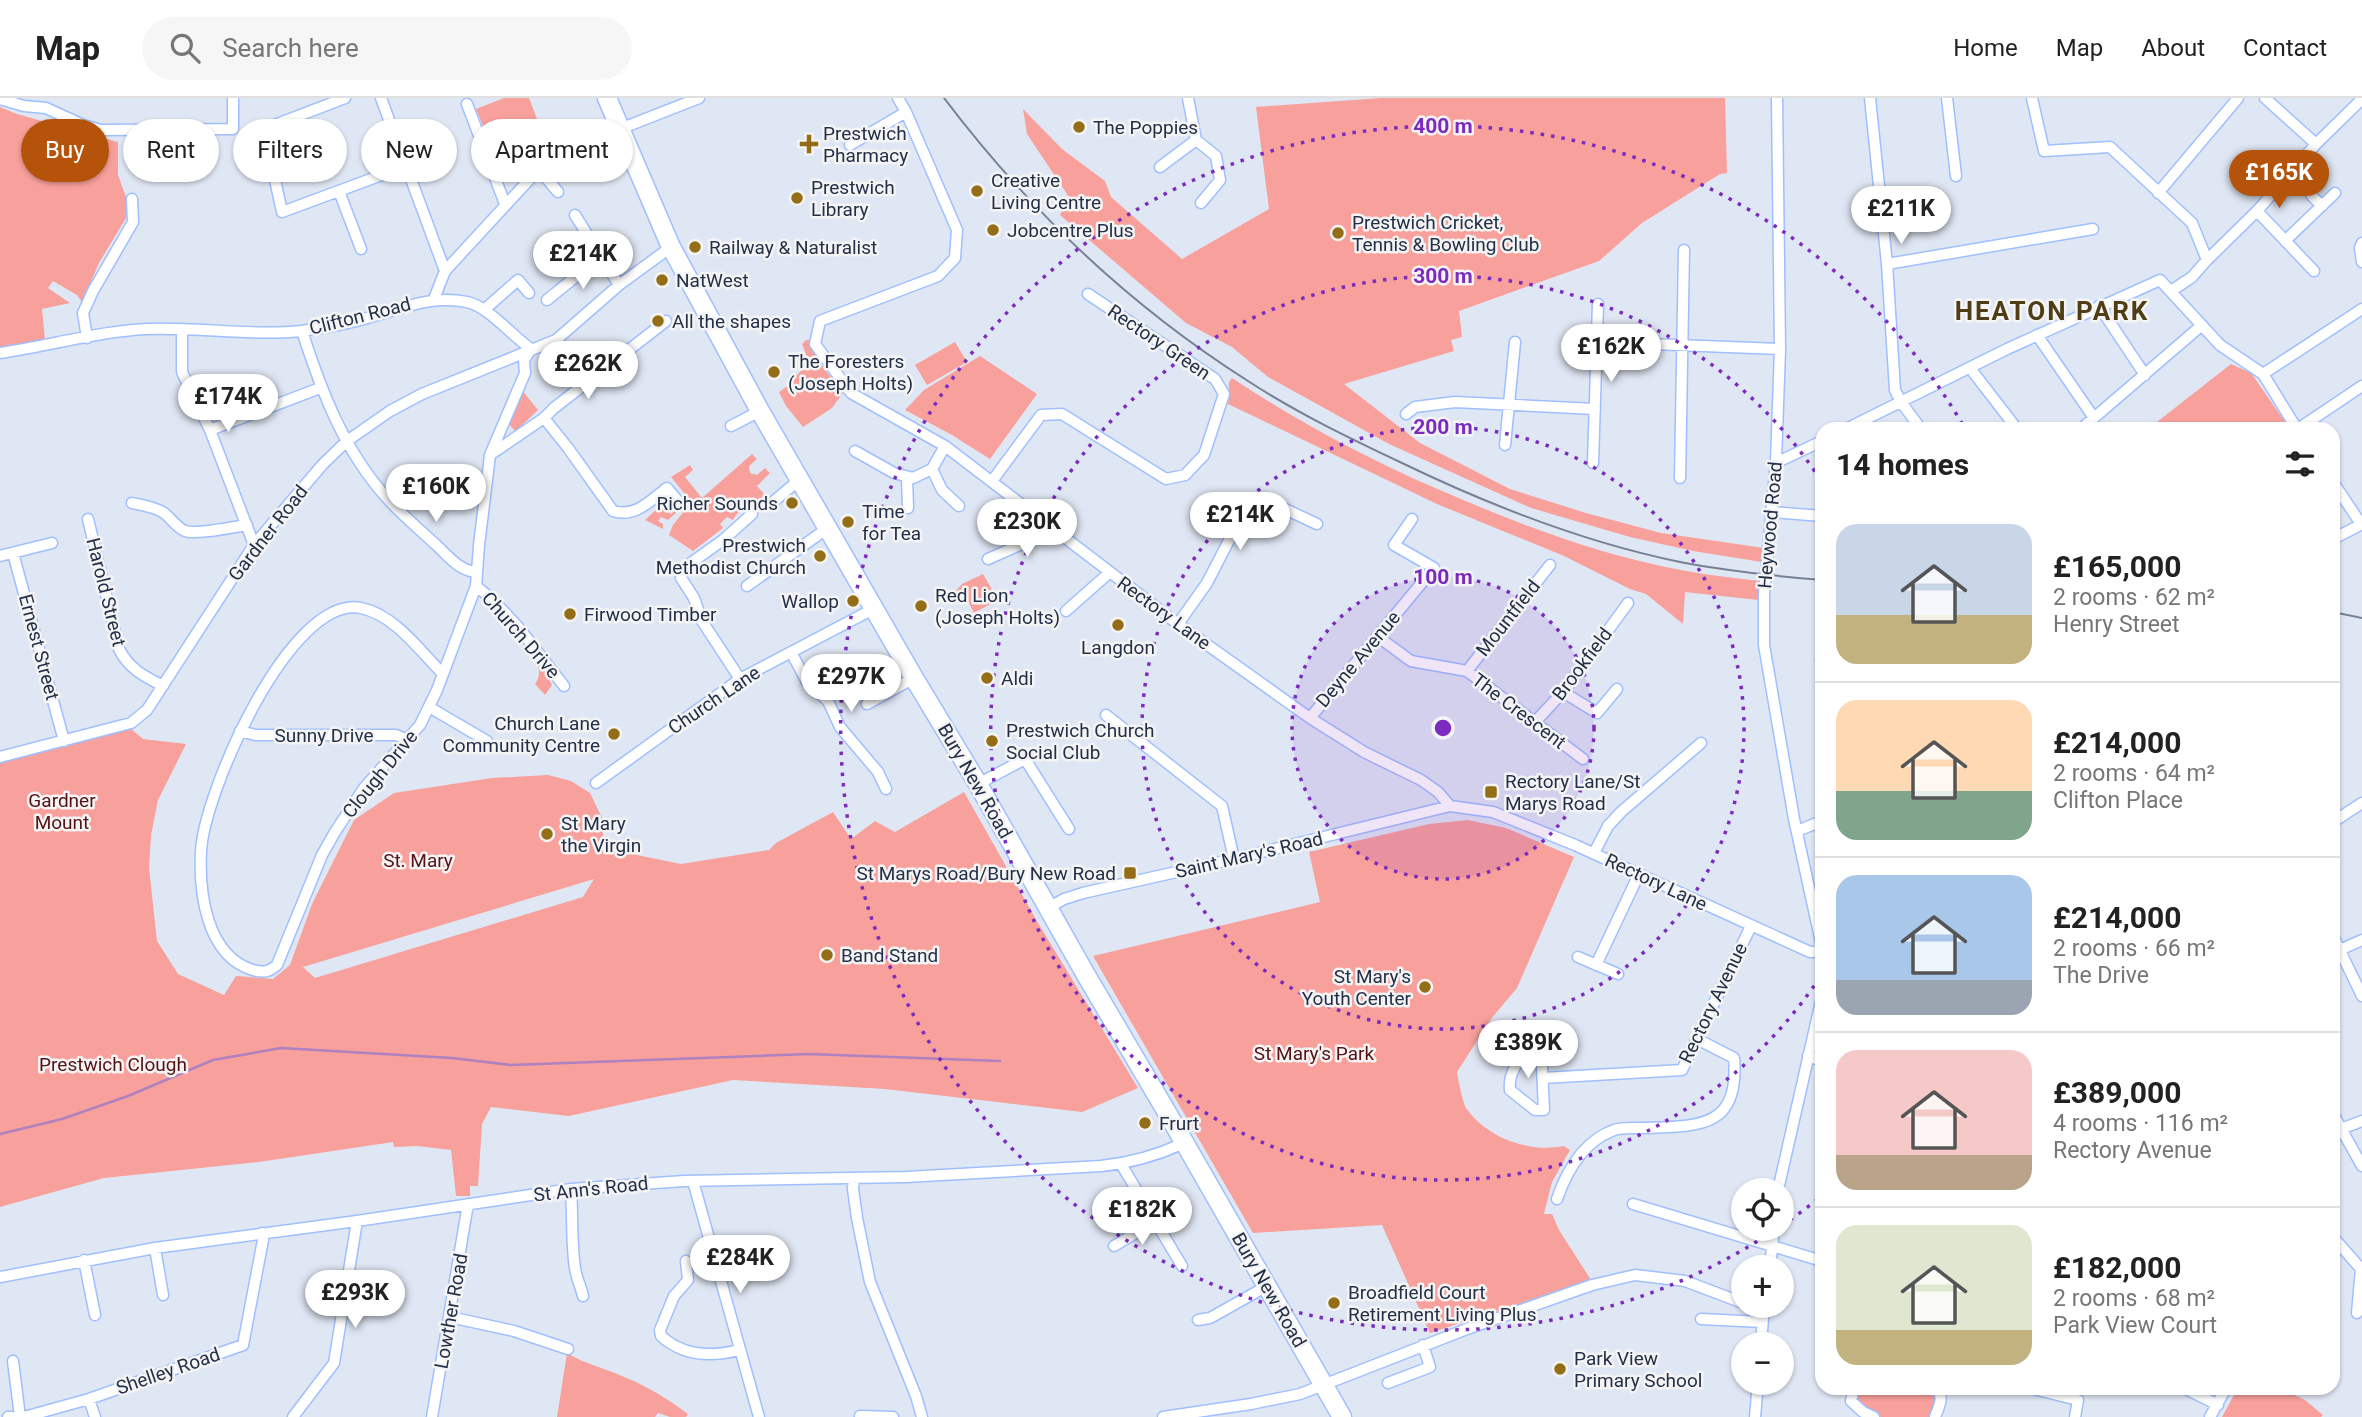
<!DOCTYPE html>
<html lang="en">
<head>
<meta charset="utf-8">
<style>
	body { margin:0; font-family:Roboto,sans-serif; background:#f6f6f6; color:#222; height:100vh; display:flex; flex-direction:column; font-size:26px; white-space:nowrap }
	* { box-sizing:border-box; margin:0 }
	p { font-size:23px; color:#767676 }
	.icon { flex:none; width:38px; height:38px; fill:none; stroke:currentColor; stroke-width:2; stroke-linecap:round; stroke-linejoin:round }
	.map { position:relative; flex:1; overflow:hidden }
	.side { position:absolute; left:1815px; top:324px; width:525px; height:973px; display:flex; flex-direction:column; background:#fff; border-radius:21px; box-shadow:0 2px 5px #0004 }
	.side>* { flex:none }
	.guide { position:absolute; left:21px; top:21px; width:665px; height:63px; display:flex; gap:14px }
	.buttons { position:absolute; left:1731px; top:1080px; display:grid; gap:14px }
	.buttons a { display:grid; place-items:center; width:63px; height:63px; border-radius:50%; background:#fff; box-shadow:0 2px 5px #0004; font-size:35px }
	.price { position:absolute; translate:-50% -60px; padding:0 16px; border-radius:24px; background:#fff; color:#222; font-size:23px; line-height:46px; filter:drop-shadow(0 2px 4px #0008) }
	.price::after { content:''; position:absolute; left:50%; top:42px; width:21px; height:16px; margin-left:-10px; background:inherit; clip-path:polygon(0 0,100% 0,50% 100%) }
	.price.on { background:#b45309; color:#fff }
	ul { padding:0; list-style:none }
	li { display:flex; align-items:center; gap:21px; height:175px; padding:0 21px }
	li+li { border-top:2px solid #e0e0e0 }
	li span { display:grid; place-items:center; flex:none; width:196px; height:140px; border-radius:21px; color:#555 }
	li>.icon { margin-inline-start:auto }
	span .icon { width:84px; height:84px; fill:#fffc; stroke-width:1 }
	li b { font-size:30px }
	h2 { display:flex; justify-content:space-between; align-items:center; height:84px; padding:0 21px; font-size:30px }
	.pill { padding:0 24px; border-radius:32px; background:#fff; box-shadow:0 2px 5px #0004; font-size:24px; line-height:63px }
	.pill.on { background:#b45309; color:#fff }
	header { display:flex; align-items:center; gap:42px; box-sizing:border-box; height:98px; padding:0 35px; background:#fff; border-bottom:2px solid #e0e0e0 }
	header strong { font-size:33px }
	nav { display:flex; gap:38px; margin-inline-start:auto; font-size:24px }
	.search { width:490px; height:63px; background:#f6f6f6; display:flex; align-items:center; gap:18px; box-sizing:border-box; padding:0 24px; border-radius:38px; color:#767676; font-size:26px }
	.map>svg:first-child { display:block }
	.green { fill:#f8a09b; fill-rule:evenodd }
	.lines { fill:none; stroke-linecap:round; stroke-linejoin:round }
	.stream { stroke:#af81bf; stroke-width:2.5 }
	.street-casing { stroke:#9fbffe; stroke-width:13 }
	.highway-casing { stroke:#9fbffe; stroke-width:21 }
	.street { stroke:#fff; stroke-width:10 }
	.highway { stroke:#fff; stroke-width:18 }
	.tram { stroke:#778195; stroke-width:2 }
	.ring { fill:none; stroke:#7b2cbf; stroke-width:3.5; stroke-dasharray:3.5 7 }
	.poi-dot { fill:#936e16; stroke:#f4f4f4; stroke-width:2.5 }
	.labels { text-anchor:middle; dominant-baseline:central; stroke-width:5; stroke-linejoin:round; paint-order:stroke }
	.poi-label { font-size:19px; fill:#243049; stroke:#f4f4f4; text-anchor:start }
	.street-label { font-size:19px; fill:#243049; stroke:#f4f4f4 }
	.park-label { font-size:19px; fill:#551315; stroke:#f4f4f4 }
	.district-label { font-size:26px; font-weight:bold; letter-spacing:2px; fill:#4f3d16; stroke:#f4f4f4 }
	.centre { fill:#7b2cbf; stroke:#f4f4f4; stroke-width:3.5 }
	.ring-label { font-size:21px; text-anchor:middle; font-weight:bold; fill:#7b2cbf; stroke:#f4f4f4; stroke-width:5; stroke-linejoin:round; paint-order:stroke }
</style>
</head>
<body>
<header>
<strong>Map</strong>
<div class="search"><svg class="icon" aria-label="search" viewBox="0 0 24 24"><circle cx="10" cy="10" r="6"/><path d="M15 15l6 6"/></svg>Search here</div>
<nav><a>Home</a><a>Map</a><a>About</a><a>Contact</a></nav>
</header>
<div class="map">
<svg width="2362" height="1319" viewBox="0 0 2362 1319">
	<rect width="100%" height="100%" fill="#e0e7f4"/>
	<path class="green" d="M504,0H529L539,26L537,46L497,62L476,11Z
		M1381,0H1725L1727,75L1720,76L1642,125L1599,163L1459,213L1462,239L1451,242L1454,253L1344,286L1420,345L1510,391L1586,415L1661,435L1764,450L1762,464L1693,453L1630,439L1531,410L1389,346L1268,279L1232,249L1186,225L1060,117L1069,99L1027,36L1023,11L1062,51L1105,83L1111,99L1182,161L1269,111L1256,9Z
		M0,9L17,16L118,44V77L127,102L126,120L99,165L82,204L77,197L53,183L48,190L70,205L42,211L45,242L0,249Z
		M806,242H811L817,261L843,295L832,310L803,329L786,308L779,294C793,286 796,274 810,266L802,246Z
		M955,244L967,264L927,287L915,267Z
		M980,258L1037,296L990,361L952,337L905,312L924,292Z
		M2231,266L2251,275L2288,328L2284,331H2148Z
		M1232,280C1307,330 1385,370 1468,404C1537,433 1607,458 1681,472C1707,477 1734,480 1760,483L1758,502L1685,494L1683,526L1646,496L1630,491L1564,458L1437,406L1228,306L1229,284Z
		M521,291L538,312L517,332H514L509,326Z
		M752,356L757,361L749,368L750,375L757,377L765,370L770,375L757,388L768,400C756,409 740,407 733,422L727,419L720,426L723,430L693,453L669,437L673,427L685,412L684,405L689,401L671,379L690,367L693,372L685,379L702,400Z
		M662,398L667,400L661,405L671,416L676,412L677,414L668,422L661,419L658,423L663,426V431L645,422L659,409L654,402Z
		M983,476L998,502L974,515L964,495L957,497L955,494L962,486Z
		M531,551L548,573L547,578L552,587L545,597L535,586C544,573 536,564 531,551Z
		M130,630L143,641L186,646L158,702L151,737L149,770L157,843L178,876L224,897L236,878L273,881L290,867L312,806L354,722L394,695L492,680L548,677L571,683L590,695L603,722V756L617,753L681,766L769,752L776,745L833,714L851,741L875,723L895,734L964,694L1038,825L1138,990L1082,1014L885,991L733,982L569,1018L491,1009L482,1026L478,1088H470V1098H456L451,1052L417,1048L394,1049L393,1044L259,1064L104,1080L0,1109V662ZM594,781L583,799L315,880L303,869Z
		M1468,722L1506,730L1574,759L1517,890L1491,921L1457,974C1458,982 1463,1005 1466,1010C1487,1040 1529,1055 1564,1048L1570,1052L1552,1084L1544,1116H1552L1559,1132L1591,1182L1430,1235L1382,1127L1253,1135L1093,858L1320,804L1309,754L1429,726Z
		M567,1255C585,1266 604,1270 624,1279C647,1288 668,1301 688,1316L686,1319H670L658,1315L655,1319H557Z
		M1857,1290C1877,1290 1924,1284 1937,1298L1933,1319H1881L1855,1303Z
		M2238,1290H2280L2305,1302L2323,1317L2321,1319H2222Z"/>
	<g class="lines">
		<path class="stream" d="M0,1036L62,1021L128,998L213,962L281,950L452,960L511,967L809,956L1000,963"/>
		<g class="street-casing">
			<path id="street" d="M345,0L264,31L282,114L406,68
				M381,0L445,173
				M898,0L906,14L957,132L955,160L938,178L820,223L815,246L851,295L945,348L1178,526L1310,620L1364,654L1421,682L1438,694L1450,708
				M1188,0L1196,42L1216,58L1220,82L1201,105
				M1777,0L1780,251L1776,363L1764,496V547L1794,721L1822,849
				M1870,0L1887,166L1895,292L1901,304L1921,331
				M1947,0L1956,78
				M2032,0L2044,53L2110,49L2192,125L2207,162
				M2265,0L2316,46
				M0,1L24,8L46,10L83,27L101,32L233,31V0
				M467,6L505,106
				M850,47L906,14
				M1160,69L1196,42
				M538,70L558,94
				M339,93L361,151
				M2158,95L2238,0
				M2311,97L2322,108
				M2257,113L2314,173
				M575,117L619,187
				M2285,143L2335,95
				M2362,145L2360,150L2362,164
				M1887,166L2093,131
				M2171,193L2192,179L2207,162L2257,113L2316,46L2362,1
				M434,201L445,173L551,58L699,0
				M547,202L601,158
				M2099,208L2145,277
				M485,211L518,182L529,195
				M182,231V274L210,332L254,447
				M302,233C321,292 344,353 387,400C401,416 418,430 434,445C447,456 459,474 477,474
				M2037,237L2094,320
				M87,240L83,215L93,193L133,124L132,101
				M1598,244L1780,251
				M0,255C48,248 100,233 147,231C198,229 250,238 301,233C325,230 352,225 374,218C407,209 433,197 467,204C488,208 512,238 531,251
				M1970,270L2017,331
				M2263,276L2362,211
				M1406,316L1415,309L1455,304L1595,311
				M544,320L568,350L613,413C635,420 650,403 667,390L681,407
				M731,328L760,313
				M1846,331L2007,251L2160,182L2220,247L2263,276L2297,331
				M2081,331L2202,227
				M2298,331L2362,288
				M210,332L320,290
				M1505,347L1515,244
				M855,353L894,375L913,380L932,371L945,348
				M490,357L544,320L554,310L666,223
				M1776,363L1784,361L1822,343
				M1593,365L1598,206
				M932,371L942,392L959,408
				M907,379L908,410
				M1680,380L1684,152
				M992,383L1041,317L1062,316L1166,381L1185,377L1204,357L1224,296L1215,281L1088,196
				M2333,384L2361,426
				M773,404L799,382
				M132,405C142,407 155,409 164,415C171,420 176,429 185,433C195,437 234,429 247,427
				M1772,414L1822,418
				M88,421L119,551C129,571 144,578 163,588
				M2333,441L2362,426
				M13,455L64,643
				M0,458L52,445
				M988,461L1022,446L1049,429
				M476,488L493,502L519,530L564,588
				M747,488L829,429
				M1066,513L1109,475
				M1178,526L1207,485L1241,419L1255,404H1270L1317,426
				M1377,538L1411,563L1467,573L1583,661
				M791,554L807,584L828,603L840,629L878,674L886,691
				M1821,562L1822,561
				M1467,573L1550,467
				M443,576C420,553 395,517 361,510C290,496 203,697 201,754C199,794 206,858 253,872C263,875 269,874 277,867L322,757L335,734L364,690L420,627L437,592L476,488L479,447L490,357L525,275L524,262L531,251
				M740,581L702,523L694,500L681,480V472L723,442L752,416
				M1563,594L1597,615L1617,591
				M867,606L914,580
				M429,609L487,643
				M1106,617L1222,708L1234,761
				M1310,620L1434,470L1394,447L1412,421
				M1534,625L1563,594L1628,505
				M240,633L255,637H396L408,642
				M0,659L131,625L147,612L254,447L323,366L347,343L390,313L422,296L556,242L619,187L671,149
				M596,685L740,581L875,510
				M978,686L1025,661L1069,731
				M2333,724L2362,705
				M1797,733L1822,723
				M1594,755L1608,728L1621,714L1701,645
				M1048,810L1064,801L1083,795L1234,761L1450,708L1493,714L1575,747L1810,854H1822
				M2333,838L2362,898
				M2333,855L2362,842
				M1578,859L1618,876
				M1596,867L1639,776
				M1532,948L1541,949L1544,1012H1535L1510,992C1508,972 1520,962 1532,948Z
				M1808,958L1822,963
				M1543,980L1682,972L1751,828
				M2333,1016L2362,1068
				M2333,1040L2341,1031L2362,1023
				M1121,1066L1182,1168
				M854,1081L853,1091L857,1120L870,1184L916,1298L922,1319
				M693,1083L759,1319
				M571,1091C573,1118 571,1144 575,1170C576,1179 581,1189 583,1198
				M1778,1092L1822,899
				M1557,1101C1567,1072 1584,1043 1614,1032C1622,1029 1633,1030 1641,1030C1697,1028 1740,1032 1734,960L1697,941
				M1633,1106L1822,1163
				M2333,1139L2361,1171L2357,1215
				M1114,1148L1154,1124
				M155,1150L163,1197
				M84,1162L95,1217
				M686,1163L688,1182L674,1198L660,1232L661,1238C683,1258 712,1259 739,1252
				M1770,1169L1774,1130
				M0,1179L155,1150L357,1123L571,1091L684,1083L906,1079L1101,1068C1130,1065 1158,1057 1184,1045
				M1750,1208L1763,1212
				M450,1219L514,1233L568,1251
				M1701,1221L1762,1224
				M1198,1222L1210,1220L1267,1188
				M1761,1246L1764,1208
				M13,1263L20,1319
				M1388,1285L1430,1269L1423,1247
				M1854,1290L1851,1303L1863,1314L1874,1319
				M1934,1290C1946,1297 1939,1308 1935,1319
				M2030,1290L2078,1302L2075,1319
				M2184,1290L2218,1307
				M89,1301L95,1319
				M860,1318L893,1319
				M8,1319H12
				M24,1319L89,1301L243,1247L263,1142L262,1135
				M293,1319L334,1265L357,1123
				M432,1319L468,1106
				M1163,1319L1251,1306L1300,1296L1467,1231L1592,1187L1635,1177L1685,1183L1743,1205
				M1755,1319L1758,1284
				M2210,1319L2226,1290"/>
		</g>
		<g class="highway-casing">
			<path id="highway" d="M607,0L671,149L760,313L914,580L978,686L1086,877L1172,1023L1342,1319"/>
		</g>
		<use href="#street" class="street"/>
		<use href="#highway" class="highway"/>
		<path class="tram" d="M944,0C1028,111 1130,208 1248,283C1297,315 1349,340 1402,365C1491,408 1583,444 1680,464C1727,473 1774,478 1822,482
			M2333,514L2362,520"/>
	</g>
	<circle cx="1443" cy="630" r="151" fill="#7b2cbf" fill-opacity=".12"/>
	<g class="ring">
		<circle cx="1443" cy="630" r="151"/>
		<circle cx="1443" cy="630" r="301"/>
		<path d="M1820 879A452 452 0 1 1 1820 381"/>
		<path d="M1818 1101A602 602 0 0 1 1784 1126M1775 1132A602 602 0 1 1 1964 329"/>
	</g>
	<g class="poi-dot">
		<circle cx="1079" cy="29" r="7"/>
		<path d="M805.5 35.5h7v7h7v7h-7v7h-7v-7h-7v-7h7z"/>
		<circle cx="977" cy="93" r="7"/>
		<circle cx="797" cy="100" r="7"/>
		<circle cx="993" cy="132" r="7"/>
		<circle cx="1338" cy="135" r="7"/>
		<circle cx="695" cy="149" r="7"/>
		<circle cx="662" cy="182" r="7"/>
		<circle cx="658" cy="223" r="7"/>
		<circle cx="774" cy="274" r="7"/>
		<circle cx="792" cy="405" r="7"/>
		<circle cx="848" cy="424" r="7"/>
		<circle cx="820" cy="458" r="7"/>
		<circle cx="853" cy="503" r="7"/>
		<circle cx="921" cy="508" r="7"/>
		<circle cx="570" cy="516" r="7"/>
		<circle cx="1118" cy="527" r="7"/>
		<circle cx="987" cy="580" r="7"/>
		<circle cx="614" cy="636" r="7"/>
		<circle cx="992" cy="643" r="7"/>
		<rect x="1484" y="687" width="14" height="14" rx="3.5"/>
		<circle cx="547" cy="736" r="7"/>
		<rect x="1123" y="768" width="14" height="14" rx="3.5"/>
		<circle cx="827" cy="857" r="7"/>
		<circle cx="1425" cy="889" r="7"/>
		<circle cx="1145" cy="1025" r="7"/>
		<circle cx="1334" cy="1205" r="7"/>
		<circle cx="1560" cy="1271" r="7"/>
	</g>
	<g class="labels">
		<g class="poi-label">
			<text x="1093" y="29">The Poppies</text>
			<text x="823" y="35">Prestwich<tspan x="823" dy="22">Pharmacy</tspan></text>
			<text x="991" y="82">Creative<tspan x="991" dy="22">Living Centre</tspan></text>
			<text x="811" y="89">Prestwich<tspan x="811" dy="22">Library</tspan></text>
			<text x="1352" y="124">Prestwich Cricket,<tspan x="1352" dy="22">Tennis &amp; Bowling Club</tspan></text>
			<text x="1007" y="132">Jobcentre Plus</text>
			<text x="709" y="149">Railway &amp; Naturalist</text>
			<text x="676" y="182">NatWest</text>
			<text x="672" y="223">All the shapes</text>
			<text x="788" y="263">The Foresters<tspan x="788" dy="22">(Joseph Holts)</tspan></text>
			<text x="778" y="405" text-anchor="end">Richer Sounds</text>
			<text x="862" y="413">Time<tspan x="862" dy="22">for Tea</tspan></text>
			<text x="806" y="447" text-anchor="end">Prestwich<tspan x="806" dy="22">Methodist Church</tspan></text>
			<text x="935" y="497">Red Lion<tspan x="935" dy="22">(Joseph Holts)</tspan></text>
			<text x="839" y="503" text-anchor="end">Wallop</text>
			<text x="584" y="516">Firwood Timber</text>
			<text x="1118" y="549" text-anchor="middle">Langdon</text>
			<text x="1001" y="580">Aldi</text>
			<text x="600" y="625" text-anchor="end">Church Lane<tspan x="600" dy="22">Community Centre</tspan></text>
			<text x="1006" y="632">Prestwich Church<tspan x="1006" dy="22">Social Club</tspan></text>
			<text x="1505" y="683">Rectory Lane/St<tspan x="1505" dy="22">Marys Road</tspan></text>
			<text x="561" y="725">St Mary<tspan x="561" dy="22">the Virgin</tspan></text>
			<text x="1116" y="775" text-anchor="end">St Marys Road/Bury New Road</text>
			<text x="841" y="857">Band Stand</text>
			<text x="1411" y="878" text-anchor="end">St Mary's<tspan x="1411" dy="22">Youth Center</tspan></text>
			<text x="1159" y="1025">Frurt</text>
			<text x="1348" y="1194">Broadfield Court<tspan x="1348" dy="22">Retirement Living Plus</tspan></text>
			<text x="1574" y="1260">Park View<tspan x="1574" dy="22">Primary School</tspan></text>
		</g>
		<g class="street-label">
			<text transform="translate(360 218) rotate(-14)">Clifton Road</text>
			<text transform="translate(1159 244) rotate(34)">Rectory Green</text>
			<text transform="translate(1770 427) rotate(-85)">Heywood Road</text>
			<text transform="translate(268 435) rotate(-52)">Gardner Road</text>
			<text transform="translate(106 494) rotate(76)">Harold Street</text>
			<text transform="translate(1164 515) rotate(36)">Rectory Lane</text>
			<text transform="translate(1508 520) rotate(-52)">Mountfield</text>
			<text transform="translate(521 537) rotate(49)">Church Drive</text>
			<text transform="translate(39 549) rotate(75)">Ernest Street</text>
			<text transform="translate(1358 561) rotate(-50)">Deyne Avenue</text>
			<text transform="translate(1582 566) rotate(-53)">Brookfield</text>
			<text transform="translate(714 602) rotate(-34)">Church Lane</text>
			<text transform="translate(1519 613) rotate(37)">The Crescent</text>
			<text x="324" y="637">Sunny Drive</text>
			<text transform="translate(380 676) rotate(-51)">Clough Drive</text>
			<text transform="translate(975 683) rotate(60)">Bury New Road</text>
			<text transform="translate(1249 757) rotate(-13)">Saint Mary's Road</text>
			<text transform="translate(1656 784) rotate(25)">Rectory Lane</text>
			<text transform="translate(1713 905) rotate(-64)">Rectory Avenue</text>
			<text transform="translate(591 1091) rotate(-6)">St Ann's Road</text>
			<text transform="translate(1269 1192) rotate(60)">Bury New Road</text>
			<text transform="translate(451 1213) rotate(-80)">Lowther Road</text>
			<text transform="translate(168 1273) rotate(-19)">Shelley Road</text>
		</g>
		<g class="park-label">
			<text x="62" y="702">Gardner<tspan x="62" dy="22">Mount</tspan></text>
			<text x="418" y="762">St. Mary</text>
			<text x="1314" y="955">St Mary's Park</text>
			<text x="113" y="966">Prestwich Clough</text>
		</g>
		<g class="district-label">
			<text x="2052" y="213">HEATON PARK</text>
		</g>
	</g>
	<circle cx="1443" cy="630" r="10" class="centre"/>
	<g class="ring-label">
		<text x="1443" y="35">400 m</text>
		<text x="1443" y="185">300 m</text>
		<text x="1443" y="336">200 m</text>
		<text x="1443" y="486">100 m</text>
	</g>
</svg>
<div class="buttons">
<a><svg class="icon" aria-label="locate" viewBox="0 0 24 24"><circle cx="12" cy="12" r="6"/><path d="M12 2v4M12 18v4M2 12h4M18 12h4"/></svg></a>
<a>+</a>
<a>−</a>
</div>
<b class="price on" style="left:2279px;top:112px">£165K</b>
<b class="price" style="left:1901px;top:148px">£211K</b>
<b class="price" style="left:583px;top:193px">£214K</b>
<b class="price" style="left:1611px;top:286px">£162K</b>
<b class="price" style="left:588px;top:303px">£262K</b>
<b class="price" style="left:228px;top:336px">£174K</b>
<b class="price" style="left:436px;top:426px">£160K</b>
<b class="price" style="left:1240px;top:454px">£214K</b>
<b class="price" style="left:1027px;top:461px">£230K</b>
<b class="price" style="left:851px;top:616px">£297K</b>
<b class="price" style="left:1528px;top:982px">£389K</b>
<b class="price" style="left:1142px;top:1149px">£182K</b>
<b class="price" style="left:740px;top:1197px">£284K</b>
<b class="price" style="left:355px;top:1232px">£293K</b>
<div class="guide">
<a class="pill on">Buy</a>
<a class="pill">Rent</a>
<a class="pill">Filters</a>
<a class="pill">New</a>
<a class="pill">Apartment</a>
</div>
<section class="side">
<h2>14 homes<svg class="icon" aria-label="filters" viewBox="0 0 24 24"><path d="M4 7h16M4 17h16"/><circle cx="9" cy="7" r="2"/><circle cx="15" cy="17" r="2"/></svg></h2>
<ul>
<li><span style="background:linear-gradient(#c9d6e8 65%,#c2b280 0)"><svg class="icon" aria-label="home" viewBox="0 0 24 24"><path d="M3 11l9-7 9 7M6 9v11h12V9"/></svg></span><div><b>£165,000</b><p>2 rooms · 62 m²</p><p>Henry Street</p></div></li>
<li><span style="background:linear-gradient(#ffd9b3 65%,#7fa58c 0)"><svg class="icon" aria-label="home" viewBox="0 0 24 24"><path d="M3 11l9-7 9 7M6 9v11h12V9"/></svg></span><div><b>£214,000</b><p>2 rooms · 64 m²</p><p>Clifton Place</p></div></li>
<li><span style="background:linear-gradient(#a9c7e8 75%,#9aa5b1 0)"><svg class="icon" aria-label="home" viewBox="0 0 24 24"><path d="M3 11l9-7 9 7M6 9v11h12V9"/></svg></span><div><b>£214,000</b><p>2 rooms · 66 m²</p><p>The Drive</p></div></li>
<li><span style="background:linear-gradient(#f6c9c9 75%,#b9a48a 0)"><svg class="icon" aria-label="home" viewBox="0 0 24 24"><path d="M3 11l9-7 9 7M6 9v11h12V9"/></svg></span><div><b>£389,000</b><p>4 rooms · 116 m²</p><p>Rectory Avenue</p></div></li>
<li><span style="background:linear-gradient(#dfe7d0 75%,#c2b280 0)"><svg class="icon" aria-label="home" viewBox="0 0 24 24"><path d="M3 11l9-7 9 7M6 9v11h12V9"/></svg></span><div><b>£182,000</b><p>2 rooms · 68 m²</p><p>Park View Court</p></div></li>
</ul>
</section>
</div>
</body>
</html>
